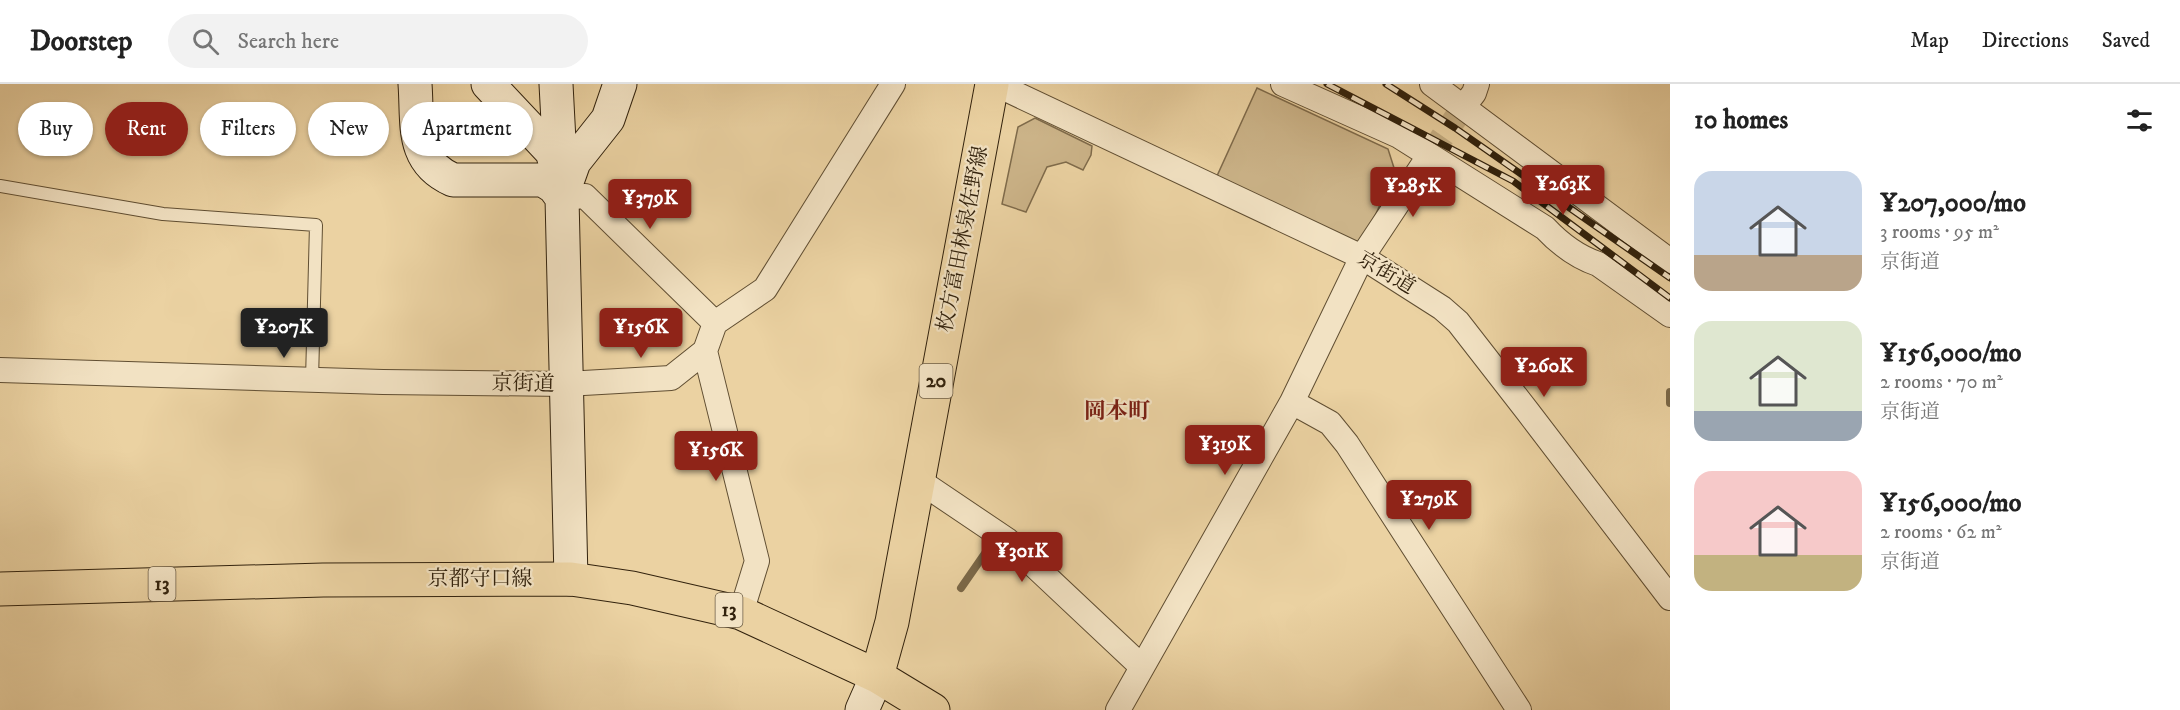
<!DOCTYPE html>
<html lang="en">
<head>
<meta charset="utf-8">
<style>
	body { margin:0; font-family:"IM FELL DW Pica","Noto Serif JP",serif; background:#f2f2f2; color:#222; height:100vh; display:flex; flex-direction:column; font-size:22px; white-space:nowrap }
	* { box-sizing:border-box; margin:0 }
	p { font-size:20px; color:#767676 }
	.icon { flex:none; width:33px; height:33px; fill:none; stroke:currentColor; stroke-width:2; stroke-linecap:round; stroke-linejoin:round }
	.map { position:relative; flex:1; overflow:hidden }
	.details { display:flex; flex-direction:column; background:#fff; width:510px }
	.details>* { flex:none }
	.hud { position:absolute; left:18px; top:18px; width:570px; height:54px; display:flex; gap:12px }
	.price { position:absolute; translate:-50% -51px; padding:0 14px; border-radius:6px; background:#8f2418; color:#fff; font-size:20px; line-height:39px; filter:drop-shadow(0 2px 3px #0008) }
	.price::after { content:''; position:absolute; left:50%; top:36px; width:18px; height:14px; margin-left:-9px; background:inherit; clip-path:polygon(0 0,100% 0,50% 100%) }
	.price.active { background:#222; color:#fff }
	ul { padding:0; list-style:none }
	li { display:flex; align-items:center; gap:18px; height:150px; padding:0 24px }
	li span { display:grid; place-items:center; flex:none; width:168px; height:120px; border-radius:18px; color:#555 }
	li>.icon { margin-inline-start:auto }
	span .icon { width:72px; height:72px; fill:#fffc; stroke-width:1 }
	li b { font-size:26px }
	h2 { display:flex; justify-content:space-between; align-items:center; height:72px; padding:0 24px; font-size:26px }
	.pill { padding:0 21px; border-radius:27px; background:#fff; box-shadow:0 2px 4px #0004; font-size:21px; line-height:54px }
	.pill.active { background:#8f2418; color:#fff }
	header { display:flex; align-items:center; gap:36px; box-sizing:border-box; height:84px; padding:0 30px; background:#fff; border-bottom:2px solid #e0e0e0 }
	header strong { font-size:28px }
	nav { display:flex; gap:33px; margin-inline-start:auto; font-size:21px }
	.search { width:420px; height:54px; background:#f2f2f2; display:flex; align-items:center; gap:15px; box-sizing:border-box; padding:0 21px; border-radius:33px; color:#767676; font-size:22px }
	main { display:flex; flex:1; min-height:0 }
	.map>svg:first-child { display:block }
	.green { fill:#ccb489; stroke:#7f6b4b; stroke-width:1.5 }
	.lines { fill:none; stroke-linecap:round; stroke-linejoin:round }
	.stream { stroke:#7b6848; stroke-width:8 }
	.street-tunnel { stroke:#c6af84; stroke-width:24; stroke-dasharray:24 12; stroke-linecap:butt }
	.lane-casing { stroke:#604e32; stroke-width:14 }
	.street-casing { stroke:#604e32; stroke-width:26 }
	.secondary-casing { stroke:#32220d; stroke-width:35 }
	.primary-casing { stroke:#32220d; stroke-width:35 }
	.lane { stroke:#f2e2c3; stroke-width:12 }
	.street { stroke:#f2e2c3; stroke-width:24 }
	.secondary { stroke:#f2e2c3; stroke-width:33 }
	.primary { stroke:#ebd2a2; stroke-width:33 }
	.rail-casing { stroke:#32220d; stroke-width:7 }
	.rail { stroke:#f2e2c3; stroke-width:4.5; stroke-dasharray:14; stroke-linecap:butt }
	.labels { text-anchor:middle; dominant-baseline:central; stroke-width:4.5; stroke-linejoin:round; paint-order:stroke }
	.shield { fill:#f2e2c3; stroke:#6c5c44; stroke-width:1.5 }
	.shield-label { font-size:20px; font-weight:bold; fill:#32220d }
	.street-label { font-size:21px; fill:#32220d; stroke:#f2e2c3 }
	.neighbourhood-label { font-size:22px; font-weight:bold; fill:#7a1f14; stroke:#f2e2c3 }
</style>
</head>
<body>
<header>
<strong>Doorstep</strong>
<div class="search"><svg class="icon" aria-label="search" viewBox="0 0 24 24"><circle cx="10" cy="10" r="6"/><path d="M15 15l6 6"/></svg>Search here</div>
<nav><a>Map</a><a>Directions</a><a>Saved</a></nav>
</header>
<main>
<div class="map">
<svg width="1670" height="626" viewBox="0 0 1670 626">
	<rect width="100%" height="100%" fill="#ebd2a2"/>
	<filter id="stains"><feTurbulence type="fractalNoise" baseFrequency=".00333" numOctaves="4"/><feColorMatrix values="0 0 0 0 .2 0 0 0 0 .09 0 0 0 0 .02 0 0 0 .5 -.17"/></filter>
	<radialGradient id="worn" r=".72"><stop offset=".6" stop-color="#630" stop-opacity="0"/><stop offset="1" stop-color="#630" stop-opacity=".3"/></radialGradient>
	<path class="green" d="M1257,4L1388,65L1395,87L1362,161L1217,92Z
		M1035,34L1092,62L1091,71L1083,86L1066,78L1047,83L1026,128L1002,120L1018,43Z"/>
	<g class="lines">
		<path class="stream" d="M1670,308V319
			M961,504L988,465"/>
		<path class="street-tunnel" d="M1429,72L1464,22"/>
		<g class="lane-casing">
			<path id="lane" d="M0,102L163,130L316,141L312,296"/>
		</g>
		<g class="street-casing">
			<path id="street" d="M995,0L1362,173L1442,224L1458,238L1528,328L1670,514
				M1283,0L1399,52L1545,144C1560,160 1577,173 1598,180L1670,231
				M1432,0L1670,177
				M1464,22L1474,9L1477,0
				M562,114L585,112L715,239
				M705,267L757,477L741,529
				M0,286L383,298L566,300L671,294L705,267L715,239L765,205L893,0
				M1292,318L1330,339L1347,360L1519,626
				M918,396L1007,456L1141,582
				M1118,626L1292,318L1362,173L1429,72"/>
		</g>
		<g class="secondary-casing">
			<path id="secondary" d="M415,0C418,40 410,77 453,96H543L554,103L562,114
				M488,0L552,68L558,88
				M556,0L562,114L571,495
				M564,106L574,78L608,35L620,0
				M862,626L877,592"/>
		</g>
		<g class="primary-casing">
			<path id="primary" d="M0,505L323,496L571,495L632,504L741,529L877,592L933,626
				M877,592L892,538L992,0"/>
		</g>
		<use href="#lane" class="lane"/>
		<use href="#street" class="street"/>
		<use href="#secondary" class="secondary"/>
		<use href="#primary" class="primary"/>
		<g class="rail-casing">
			<path id="rail" d="M1327,0L1513,97L1670,214
				M1386,0L1455,44L1670,194"/>
		</g>
		<use href="#rail" class="rail"/>
	</g>
	<g class="labels">
		<g class="shield">
			<rect x="919.5" y="280" width="33" height="34" rx="4.5"/>
			<rect x="148.5" y="483" width="27" height="34" rx="4.5"/>
			<rect x="715.5" y="509" width="27" height="34" rx="4.5"/>
		</g>
		<g class="shield-label">
			<text x="936" y="297">20</text>
			<text x="162" y="500">13</text>
			<text x="729" y="526">13</text>
		</g>
		<g class="street-label">
			<text transform="translate(963 155) rotate(-79)">枚方富田林泉佐野線</text>
			<text transform="translate(1386 189) rotate(31)">京街道</text>
			<text transform="translate(523 300) rotate(1)">京街道</text>
			<text x="480" y="495">京都守口線</text>
		</g>
		<g class="neighbourhood-label">
			<text x="1117" y="327">岡本町</text>
		</g>
	</g>
	<rect width="100%" height="100%" filter="url(#stains)"/>
	<rect width="100%" height="100%" fill="url(#worn)"/>
</svg>
<b class="price" style="left:1563px;top:132px">¥263K</b>
<b class="price" style="left:1413px;top:134px">¥285K</b>
<b class="price" style="left:650px;top:146px">¥379K</b>
<b class="price active" style="left:284px;top:275px">¥207K</b>
<b class="price" style="left:641px;top:275px">¥156K</b>
<b class="price" style="left:1544px;top:314px">¥260K</b>
<b class="price" style="left:1225px;top:392px">¥319K</b>
<b class="price" style="left:716px;top:398px">¥156K</b>
<b class="price" style="left:1429px;top:447px">¥279K</b>
<b class="price" style="left:1022px;top:499px">¥301K</b>
<div class="hud">
<a class="pill">Buy</a>
<a class="pill active">Rent</a>
<a class="pill">Filters</a>
<a class="pill">New</a>
<a class="pill">Apartment</a>
</div>
</div>
<section class="details">
<h2>10 homes<svg class="icon" aria-label="filters" viewBox="0 0 24 24"><path d="M4 7h16M4 17h16"/><circle cx="9" cy="7" r="2"/><circle cx="15" cy="17" r="2"/></svg></h2>
<ul>
<li><span style="background:linear-gradient(#c9d6e8 70%,#b9a48a 0)"><svg class="icon" aria-label="home" viewBox="0 0 24 24"><path d="M3 11l9-7 9 7M6 9v11h12V9"/></svg></span><div><b>¥207,000/mo</b><p>3 rooms · 95 m²</p><p>京街道</p></div></li>
<li><span style="background:linear-gradient(#dfe7d0 75%,#9aa5b1 0)"><svg class="icon" aria-label="home" viewBox="0 0 24 24"><path d="M3 11l9-7 9 7M6 9v11h12V9"/></svg></span><div><b>¥156,000/mo</b><p>2 rooms · 70 m²</p><p>京街道</p></div></li>
<li><span style="background:linear-gradient(#f6c9c9 70%,#c2b280 0)"><svg class="icon" aria-label="home" viewBox="0 0 24 24"><path d="M3 11l9-7 9 7M6 9v11h12V9"/></svg></span><div><b>¥156,000/mo</b><p>2 rooms · 62 m²</p><p>京街道</p></div></li>
</ul>
</section>
</main>
</body>
</html>
